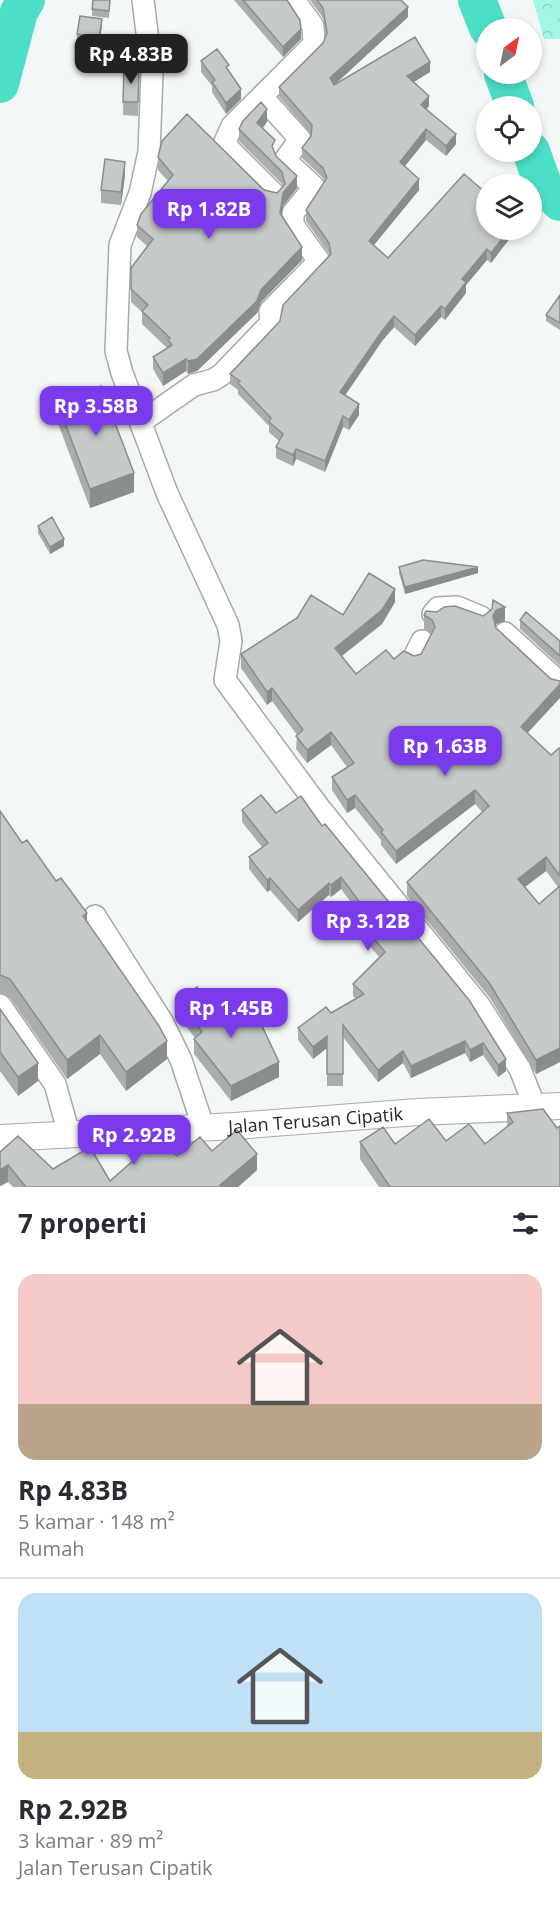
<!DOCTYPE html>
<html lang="id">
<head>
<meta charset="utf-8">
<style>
	body { margin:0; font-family:"Open Sans",sans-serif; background:#f7f7f7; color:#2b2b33; height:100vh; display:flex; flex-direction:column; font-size:22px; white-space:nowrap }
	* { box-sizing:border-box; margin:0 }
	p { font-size:20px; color:#7c7c81 }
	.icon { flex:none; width:33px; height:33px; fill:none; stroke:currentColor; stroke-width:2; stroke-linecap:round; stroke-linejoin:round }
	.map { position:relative; height:1187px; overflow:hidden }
	.panel { display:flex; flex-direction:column; background:#fff; flex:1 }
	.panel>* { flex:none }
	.needle { width:39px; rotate:33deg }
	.controls { position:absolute; left:476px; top:18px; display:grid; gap:12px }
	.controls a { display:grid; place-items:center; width:66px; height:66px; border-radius:50%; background:#fff; box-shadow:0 3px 9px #0003; font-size:30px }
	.price { position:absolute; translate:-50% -51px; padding:0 14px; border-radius:12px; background:#7c3aed; color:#fff; font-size:20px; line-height:39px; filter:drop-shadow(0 2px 3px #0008) }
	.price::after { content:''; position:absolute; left:50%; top:36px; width:18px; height:14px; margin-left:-9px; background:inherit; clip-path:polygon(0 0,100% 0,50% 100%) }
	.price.current { background:#222; color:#fff }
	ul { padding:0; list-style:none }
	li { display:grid; align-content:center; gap:12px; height:318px; padding:0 18px }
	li+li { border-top:2px solid #e1e1e2 }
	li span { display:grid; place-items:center; height:186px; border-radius:18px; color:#555 }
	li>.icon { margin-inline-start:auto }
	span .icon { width:108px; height:108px; fill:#fffc; stroke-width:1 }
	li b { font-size:26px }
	h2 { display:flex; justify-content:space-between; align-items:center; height:72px; padding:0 18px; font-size:26px }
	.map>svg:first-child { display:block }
	.forest { fill:url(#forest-crowns) }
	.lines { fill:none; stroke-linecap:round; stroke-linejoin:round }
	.river { stroke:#4cdfc7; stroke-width:38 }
	.minor-casing { stroke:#a6abaa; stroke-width:24 }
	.major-casing { stroke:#a6abaa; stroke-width:28 }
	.minor { stroke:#fff; stroke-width:21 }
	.major { stroke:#fff; stroke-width:26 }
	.wall { fill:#a9aead; fill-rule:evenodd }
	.shaded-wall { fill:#8a8d8d }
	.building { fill:#c5cac9; stroke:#8a8d8d; stroke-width:1.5 }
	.labels { text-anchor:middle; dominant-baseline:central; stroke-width:4.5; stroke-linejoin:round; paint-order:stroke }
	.street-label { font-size:18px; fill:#252726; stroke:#fff }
</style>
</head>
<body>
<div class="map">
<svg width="560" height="1187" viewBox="0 0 560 1187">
	<defs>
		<pattern id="forest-crowns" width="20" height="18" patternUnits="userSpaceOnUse" patternTransform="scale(1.5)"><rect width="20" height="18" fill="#a3f5e4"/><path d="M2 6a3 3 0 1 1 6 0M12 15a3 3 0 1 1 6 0" fill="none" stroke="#8cd2c3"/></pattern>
	</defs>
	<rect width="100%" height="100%" fill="#f3f8f7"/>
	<path class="forest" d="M533,0H560V39H544Z"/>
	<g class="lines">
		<path class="river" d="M477,0L488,28
			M503,74L515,106
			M0,84L19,12L26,0
			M531,151L543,185L560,202"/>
		<g class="minor-casing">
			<path id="minor" d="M143,0L152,73L149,152L140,193L120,245L116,351L122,373L167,493L228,625L231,641L225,680L318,806L479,1005L520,1069L535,1107
				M273,193L224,144L232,126L314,44L313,26L294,0
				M141,422L194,385L213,380L221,375L271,323L270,311L319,261L293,225V213L314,187L285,160L300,139L262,97
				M433,614L438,608L457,607L481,617
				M505,633L560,683
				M414,657L422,641
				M95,916L163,1023L181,1060L203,1126
				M0,1005L55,1084L69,1134"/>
		</g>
		<g class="major-casing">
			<g id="major">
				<path id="s1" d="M0,1138L235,1126L418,1112L560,1106"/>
			</g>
		</g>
		<use href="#minor" class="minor"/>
		<use href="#major" class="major"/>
	</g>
	<path class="wall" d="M110,0L109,18L92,16V9Z
		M234,0H287L301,39L283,57Z
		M310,0H401L408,17L334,84L430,72L414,82L429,106L427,109L456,144L446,156L426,140L405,166L419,190L374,245L388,258L486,230H510V238L491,263L487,260L466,285V293L445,320L441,317L415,346L394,327L382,341L345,395L359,415L349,430L343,427L325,472L296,459L293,466L276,458V447L279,441L269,432V426L238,394V390L230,384V374L280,321L330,256L329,254L306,221V210L324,182L323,178L302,158V148L311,136V134L279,97V87L323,43L326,36L323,18Z
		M102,26L99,44L77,41V34Z
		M201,61L229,72L241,99L226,114L212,92V86L201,72Z
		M124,67L139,81L138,116L123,115Z
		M267,122L263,128L276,156L297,188L283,206L282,215L302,260L261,302L257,313L197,371L188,374L186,371L163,386L153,369V357L167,348L142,324V312L131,302V289L147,246L137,237V225L168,181L158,170V157L277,193L283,187L282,184L239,141V129Z
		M125,175L121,205L101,203V190Z
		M560,295V330L546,321V315Z
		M57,402L134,492L90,508L57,421Z
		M38,526L64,546L50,554L38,533Z
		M399,567L478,573L405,594L399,573Z
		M395,602L382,624L342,656L356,674L394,659L414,656L421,654L432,633L424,629V615L437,612L483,616L505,621L496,624L495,625L528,733L551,755L560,749V1062L536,1074L490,998L407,896V882L482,812L475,804L396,864L381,845V840L355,808L347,813L332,790V777L347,767L331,745L307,763L296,749L297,735L272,701L267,705L241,668V654L343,615ZM546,871L558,887L539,904L525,887Z
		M520,620L560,641V666L520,629Z
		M242,810L276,813L322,826L506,1071L498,1077L483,1055L470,1062L465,1053L411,1078L403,1063L378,1082L343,1037V1086H327V1048L313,1059L298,1040V1028L331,1013L356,999L353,996V984L379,957L358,932V920L362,917L341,889L331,897L329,895L298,922L270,890L267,892L249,869V857L262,847L242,822Z
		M0,811L22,843L56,881L87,923L167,1059L126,1091L100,1054L67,1079L10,998L0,993Z
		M178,1001L220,1018L279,1077L231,1101L194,1054V1039L195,1038L178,1016Z
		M0,1009L38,1081L18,1096L0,1071Z
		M507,1113L557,1128L560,1187H379L360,1159V1142L395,1144L446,1141L485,1144L507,1127Z
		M212,1151L257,1170L238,1187H13L8,1182L0,1186V1152L53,1169L110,1181L177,1156Z"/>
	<path class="shaded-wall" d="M408,7V17L330,89V78Z
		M102,19V26L99,44V37Z
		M301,29V39L283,57V47Z
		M430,62V72L407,86V76Z
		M241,89V99L226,114V103Z
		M429,96V106L421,115V105Z
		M267,109V122L257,135V123Z
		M426,129V140L400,172V162Z
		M456,134V144L446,156V146Z
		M125,162V175L121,205V192Z
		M297,176V188L283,206L280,225V213L283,193Z
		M419,179V190L369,251V241Z
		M509,230H510V238L491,263V253Z
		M302,247V260L261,302L257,313L197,371L188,374V361Z
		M487,249V260L466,285V293L445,320V309L462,279Z
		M441,306V317L415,346V335Z
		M394,316V327L382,341L340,403V392L382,331Z
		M186,359V371L163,386V373Z
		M359,404V415L349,430V420Z
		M343,416V427L325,472V461Z
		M296,449V459L293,466V455Z
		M134,473V492L90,508V489Z
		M64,539V546L50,554V547Z
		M478,567V573L405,594V587Z
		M395,589V602L382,624L335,661V648Z
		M505,607V621L496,624L493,630V616L496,610Z
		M560,684V698L521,740V727Z
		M272,688V701L267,705V692Z
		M331,732V745L307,763V750Z
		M475,790V804L396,864V851Z
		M355,795V808L347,813V800Z
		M546,857V871L518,892V879Z
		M341,877V889L331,897V885Z
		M270,878V890L267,892V880Z
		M329,883V895L298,922V910Z
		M87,913V932L83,916Z
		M100,1035V1054L67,1079V1060Z
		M327,1036V1048L313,1059V1047Z
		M167,1041V1059L126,1091V1072Z
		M465,1041V1053L411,1078V1066Z
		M483,1043V1055L470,1062V1050Z
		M560,1048V1062L536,1074V1060Z
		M403,1051V1063L378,1082V1070Z
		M506,1059V1071L498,1077V1065Z
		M279,1062V1077L231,1101V1086Z
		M38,1063V1081L18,1096V1077Z
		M257,1154V1170L238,1187H220V1185Z
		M8,1165V1182L0,1186V1170Z"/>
	<path class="building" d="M93,0H110L109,11L92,9Z
		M243,0H287L300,20L301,29L283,47Z
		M317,0H401L408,7L330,78L334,85L415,37L430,62L407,76L429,96L421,105L456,134L446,146L426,129L400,162L419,179L369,241L388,258L464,174L486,193V230H509L491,253L487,249L462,279L466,282L445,309L441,306L415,335L394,316L382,331L340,392L359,404L349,420L343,416L325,461L296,449L293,455L276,447L283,434L269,422L271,418L238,383L240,381L230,374L280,321L283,305L331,254L329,243L306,210L327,178L323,168L302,148L311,136L312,125L279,87L323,43L327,33L323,8Z
		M80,16L102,19L99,37L77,34Z
		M217,49L229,65L226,67L241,89L226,103L212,82L215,80L201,61Z
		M124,67L139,68L138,102H123Z
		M261,102L267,109L257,123L275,140L272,146L276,156L297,176L283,193L280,213L302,247L261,290L257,301L197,359L188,361L186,359L163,373L153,357L172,345L168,340L170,338L142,311L148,305L131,289V268L153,239L137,225L141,214L173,175L158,157L162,141L187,114L264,190L277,193L285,184L282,172L239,129L243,121Z
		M105,159L125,162L121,192L101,190Z
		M560,295V323L546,315Z
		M101,386L134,473L90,489L57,402Z
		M52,517L64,539L50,547L38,526Z
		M423,560L478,567L405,587L399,567Z
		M369,573L395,589L382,610L335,648L356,674L386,650L394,659L404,651L414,656L421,654L435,627L432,620L424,615L426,611L437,612L444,607L455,606L483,616L492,609L493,600L505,607L496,610L493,616L496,628L551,679L560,681V684L521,727L551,755L559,748L560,749V876L546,857L518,879L539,904L560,886V1048L536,1060L490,984L407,882L489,806L475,790L396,851L381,832L383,830L355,795L347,800L332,777L354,763L331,732L307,750L296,736L303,730L272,688L267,692L241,654L297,618L311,595L343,615Z
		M526,612L560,641V656L520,620Z
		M261,795L276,813L301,796L322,826L325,824L469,1000L506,1059L498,1065L483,1043L470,1050L465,1041L411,1066L403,1051L378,1070L343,1025V1074H327V1036L313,1047L298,1028L326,1007L331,1013L364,994L353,984L385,952L358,920L367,912L341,877L331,885L329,883L298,910L270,878L267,880L249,857L268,843L242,810Z
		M0,811L22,843L27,840L56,881L61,878L87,913L83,916L159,1026L167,1041L126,1072L100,1035L67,1060L10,979L0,975Z
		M197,987L220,1018L251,1003L279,1062L231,1086L194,1039L202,1032L178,1001Z
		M0,1009L38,1063L18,1077L0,1052Z
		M543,1109L557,1128L560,1126V1187H390L360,1142L383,1127L395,1144L429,1119L446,1141L469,1124L485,1144L513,1122L507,1113Z
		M237,1130L257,1154L220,1185L222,1187H26L8,1165L0,1170V1152L18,1136L53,1169L90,1147L110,1181L160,1137L177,1156L200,1137L212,1151Z"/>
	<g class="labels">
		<g class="street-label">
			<text stroke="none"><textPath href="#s1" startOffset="316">Jalan Terusan Cipatik</textPath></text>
		</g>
	</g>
</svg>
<div class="controls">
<a><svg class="needle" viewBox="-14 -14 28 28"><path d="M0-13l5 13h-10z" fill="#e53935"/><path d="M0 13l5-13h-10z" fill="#7c7c81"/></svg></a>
<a><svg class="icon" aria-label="locate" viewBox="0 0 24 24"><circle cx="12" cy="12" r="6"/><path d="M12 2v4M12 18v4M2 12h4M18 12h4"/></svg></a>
<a><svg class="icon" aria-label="layers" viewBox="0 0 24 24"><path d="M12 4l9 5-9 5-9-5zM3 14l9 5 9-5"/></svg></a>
</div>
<b class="price current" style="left:131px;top:85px">Rp 4.83B</b>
<b class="price" style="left:209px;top:240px">Rp 1.82B</b>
<b class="price" style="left:96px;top:437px">Rp 3.58B</b>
<b class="price" style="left:445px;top:777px">Rp 1.63B</b>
<b class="price" style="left:368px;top:952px">Rp 3.12B</b>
<b class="price" style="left:231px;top:1039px">Rp 1.45B</b>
<b class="price" style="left:134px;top:1166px">Rp 2.92B</b>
</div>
<section class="panel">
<h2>7 properti<svg class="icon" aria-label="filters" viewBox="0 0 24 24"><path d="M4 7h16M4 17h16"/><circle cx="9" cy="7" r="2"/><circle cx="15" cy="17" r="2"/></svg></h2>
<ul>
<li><span style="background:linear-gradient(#f6c9c9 70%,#b9a48a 0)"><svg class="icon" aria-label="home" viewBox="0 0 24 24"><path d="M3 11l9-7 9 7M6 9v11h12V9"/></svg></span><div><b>Rp 4.83B</b><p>5 kamar · 148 m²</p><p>Rumah</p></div></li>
<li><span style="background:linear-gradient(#bfe0f5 75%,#c2b280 0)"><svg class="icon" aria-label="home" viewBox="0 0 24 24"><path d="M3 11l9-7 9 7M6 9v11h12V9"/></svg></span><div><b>Rp 2.92B</b><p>3 kamar · 89 m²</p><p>Jalan Terusan Cipatik</p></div></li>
</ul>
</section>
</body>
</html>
